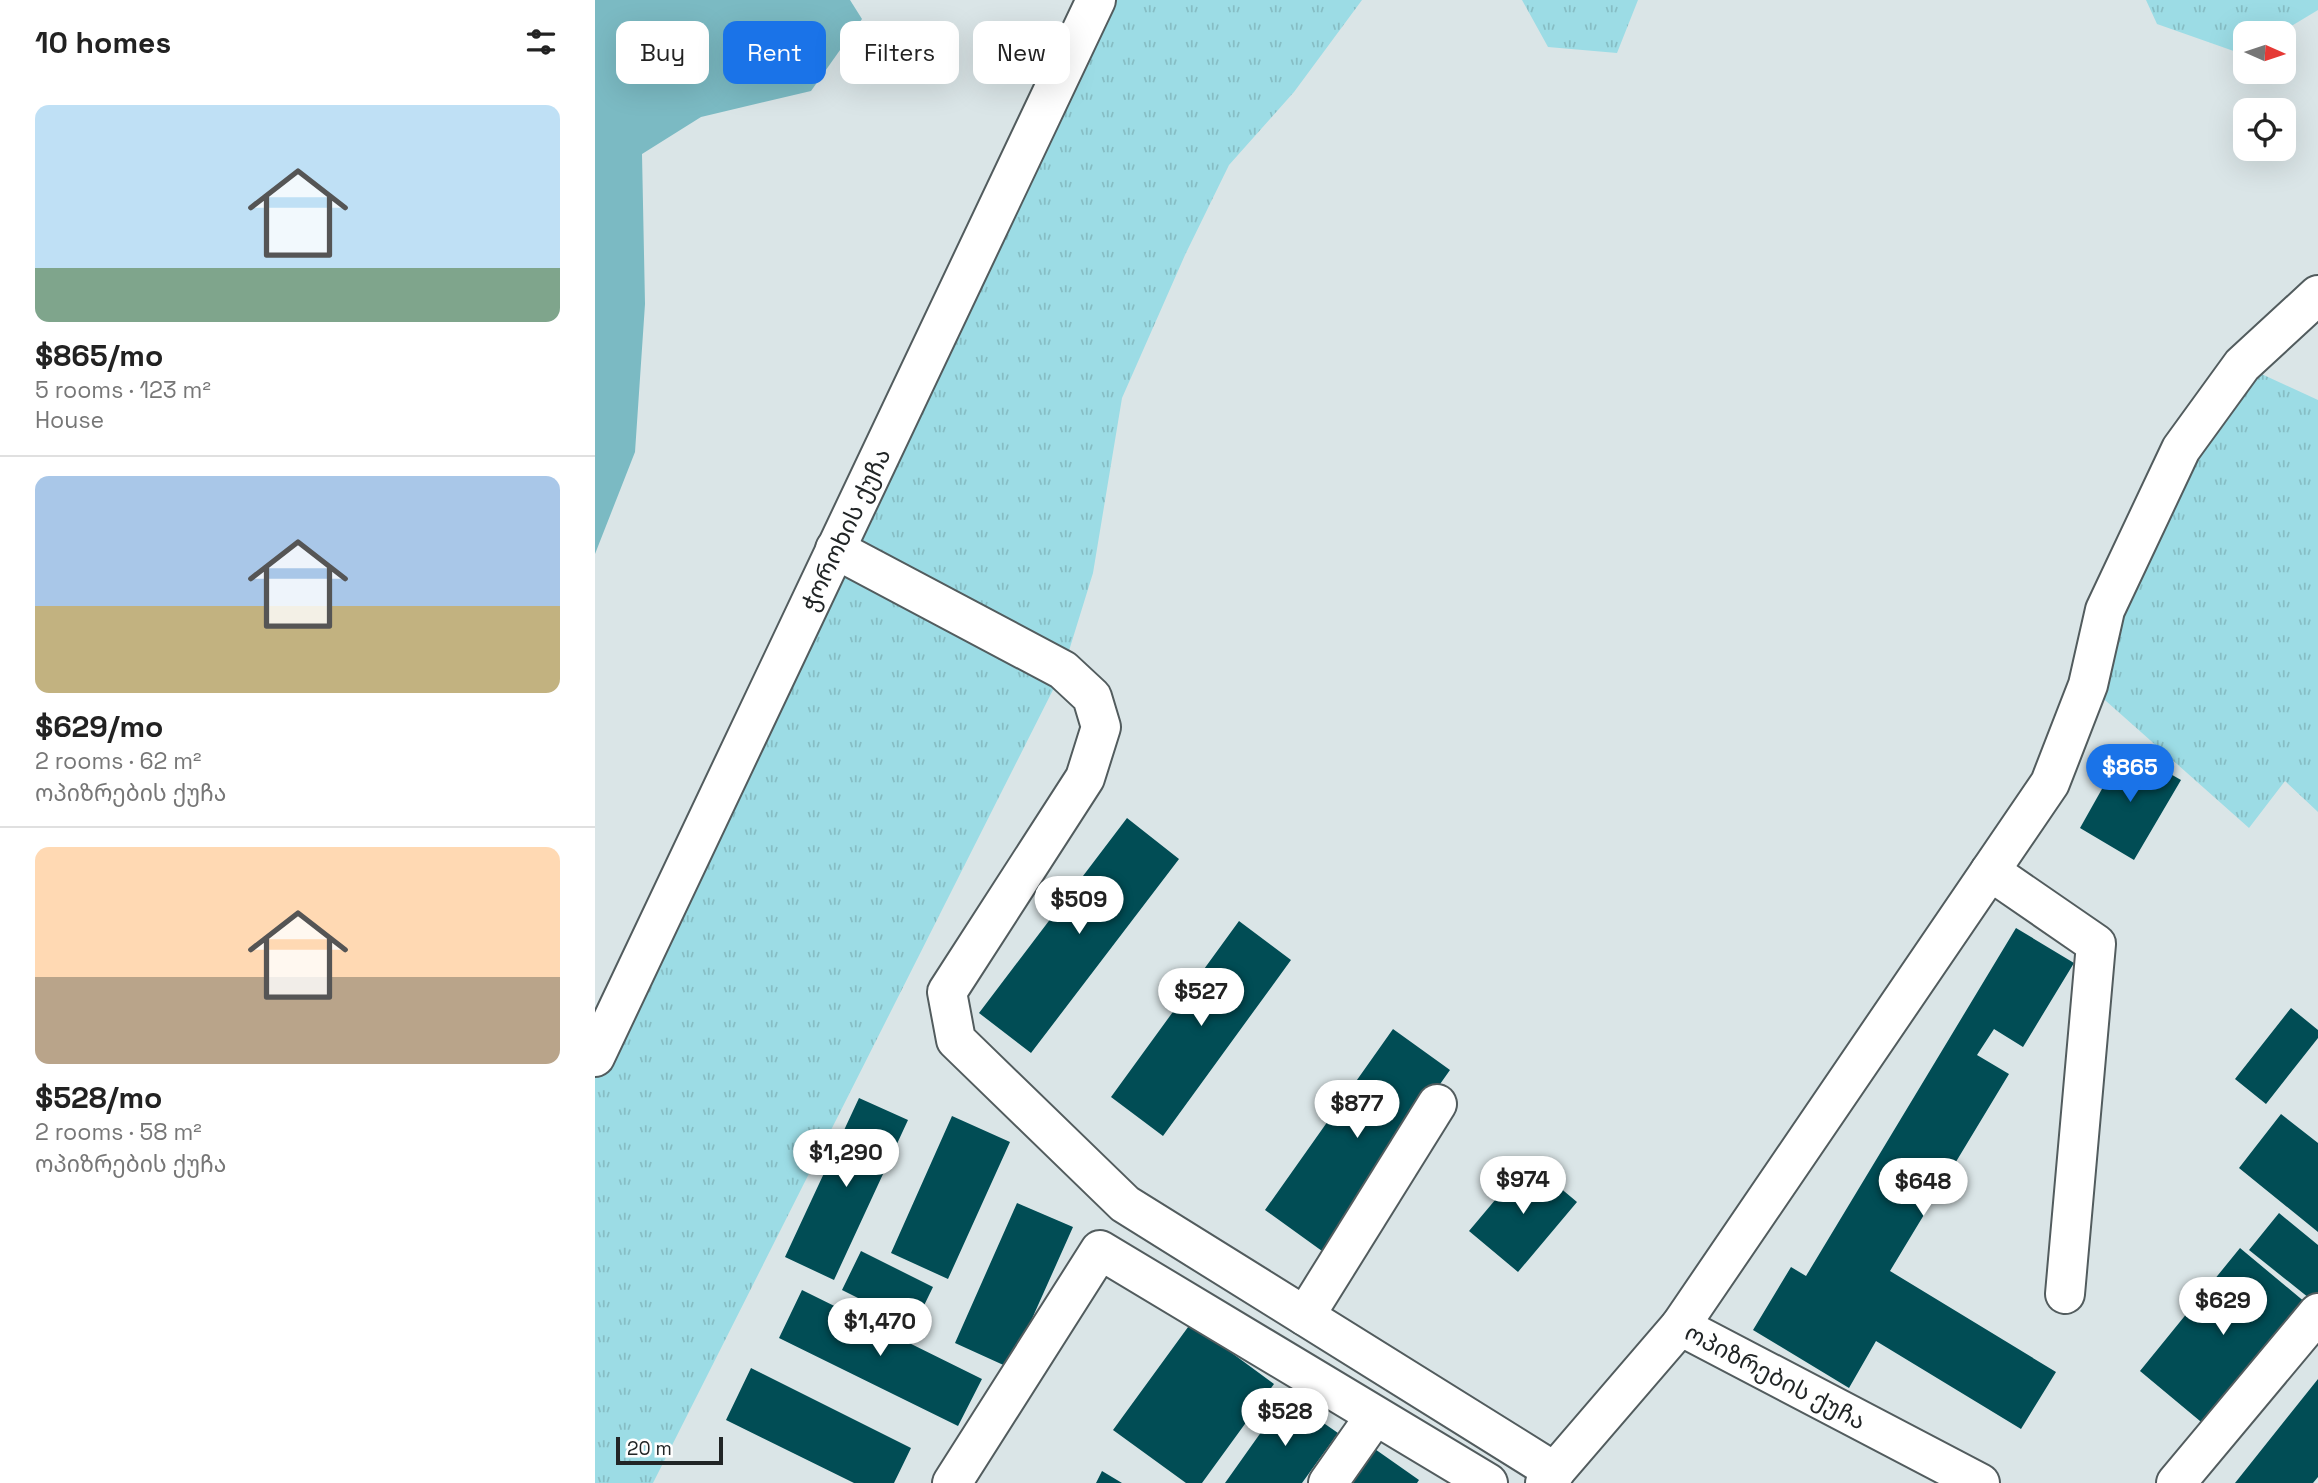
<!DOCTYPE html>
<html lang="en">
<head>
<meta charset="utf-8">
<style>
	body { margin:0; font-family:"Space Grotesk","Noto Sans Georgian",sans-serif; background:#f6f6f6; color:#222; height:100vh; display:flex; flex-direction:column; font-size:26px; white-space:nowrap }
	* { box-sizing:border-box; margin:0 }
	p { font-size:23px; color:#767676 }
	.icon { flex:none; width:38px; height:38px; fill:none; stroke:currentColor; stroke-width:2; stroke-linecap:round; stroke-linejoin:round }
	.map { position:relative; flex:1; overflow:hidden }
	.details { display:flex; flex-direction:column; background:#fff; width:595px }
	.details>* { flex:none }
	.top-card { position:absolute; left:21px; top:21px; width:665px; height:63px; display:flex; gap:14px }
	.needle { width:46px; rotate:93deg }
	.buttons { position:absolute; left:1638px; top:21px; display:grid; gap:14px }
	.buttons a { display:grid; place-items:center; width:63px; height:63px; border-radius:14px; background:#fff; box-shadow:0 7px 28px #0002; font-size:35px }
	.scale { position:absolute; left:21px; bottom:18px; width:107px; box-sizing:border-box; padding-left:7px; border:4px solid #212526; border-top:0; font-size:19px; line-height:24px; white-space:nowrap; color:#212526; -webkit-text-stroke:5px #fff; paint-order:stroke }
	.price { position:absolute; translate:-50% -60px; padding:0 16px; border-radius:24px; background:#fff; color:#222; font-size:23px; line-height:46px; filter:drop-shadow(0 2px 4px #0008) }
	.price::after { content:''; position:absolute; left:50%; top:42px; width:21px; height:16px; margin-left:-10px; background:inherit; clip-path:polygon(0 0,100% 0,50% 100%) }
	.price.current { background:#1a73e8; color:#fff }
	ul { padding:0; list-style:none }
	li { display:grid; align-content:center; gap:14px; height:371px; padding:0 35px }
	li+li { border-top:2px solid #e0e0e0 }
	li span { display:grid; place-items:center; height:217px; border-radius:14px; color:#555 }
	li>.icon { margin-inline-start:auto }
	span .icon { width:126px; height:126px; fill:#fffc; stroke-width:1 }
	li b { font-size:30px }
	h2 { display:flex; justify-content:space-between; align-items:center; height:84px; padding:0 35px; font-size:30px }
	.pill { padding:0 24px; border-radius:14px; background:#fff; box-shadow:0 7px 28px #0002; font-size:24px; line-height:63px }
	.pill.current { background:#1a73e8; color:#fff }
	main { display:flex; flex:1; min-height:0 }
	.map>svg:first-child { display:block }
	.grass { fill:url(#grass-tufts) }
	.water { fill:#7bbac3 }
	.building { fill:#014d55 }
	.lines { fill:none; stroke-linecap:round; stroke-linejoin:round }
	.minor-casing { stroke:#525c5e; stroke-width:42 }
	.minor { stroke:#fff; stroke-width:38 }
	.labels { text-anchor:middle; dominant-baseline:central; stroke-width:7; stroke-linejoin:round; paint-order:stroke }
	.street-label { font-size:24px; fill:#212526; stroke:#fff }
</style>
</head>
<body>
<main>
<section class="details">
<h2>10 homes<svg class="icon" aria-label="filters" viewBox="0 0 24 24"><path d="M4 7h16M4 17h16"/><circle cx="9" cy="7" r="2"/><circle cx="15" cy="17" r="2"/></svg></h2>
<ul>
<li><span style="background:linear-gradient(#bfe0f5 75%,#7fa58c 0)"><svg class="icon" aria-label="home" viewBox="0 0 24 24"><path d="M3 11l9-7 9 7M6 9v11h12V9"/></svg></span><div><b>$865/mo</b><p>5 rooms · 123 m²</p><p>House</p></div></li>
<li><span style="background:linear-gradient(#a9c7e8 60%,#c2b280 0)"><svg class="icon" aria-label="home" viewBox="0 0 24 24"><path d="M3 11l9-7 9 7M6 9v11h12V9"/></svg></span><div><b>$629/mo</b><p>2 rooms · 62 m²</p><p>ოპიზრების ქუჩა</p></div></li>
<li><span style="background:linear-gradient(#ffd9b3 60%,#b9a48a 0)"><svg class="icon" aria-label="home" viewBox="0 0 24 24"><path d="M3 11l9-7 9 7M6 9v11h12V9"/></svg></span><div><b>$528/mo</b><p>2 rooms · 58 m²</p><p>ოპიზრების ქუჩა</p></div></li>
</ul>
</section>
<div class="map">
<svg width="1723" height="1483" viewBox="0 0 1723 1483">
	<defs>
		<pattern id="grass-tufts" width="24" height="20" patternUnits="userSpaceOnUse" patternTransform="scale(1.75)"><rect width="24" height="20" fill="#9cdce5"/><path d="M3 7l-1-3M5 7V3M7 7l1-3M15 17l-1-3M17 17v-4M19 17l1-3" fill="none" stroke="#86bdc4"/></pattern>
	</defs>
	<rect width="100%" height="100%" fill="#dae5e7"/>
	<path class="grass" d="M501,0H767L699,92L634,165L590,255L527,398L498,573L468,670L58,1483H0V1057Z
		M927,0H1043L1022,53L953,47Z
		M1551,0H1723V10L1685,33H1650V55L1562,24Z
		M1647,365L1723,400V812L1690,781L1654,828L1493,685Z"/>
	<path class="water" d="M0,0H255L267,19L216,91L106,117L47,154L50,304L40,452L0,554Z"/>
	<path class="building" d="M1530,748L1586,780L1539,860L1485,828Z
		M532,818L584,859L436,1053L384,1013Z
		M644,921L696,960L568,1136L516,1097Z
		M1421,928L1479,963L1428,1047L1399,1029L1382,1055L1414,1074L1295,1271L1461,1372L1426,1429L1281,1341L1254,1388L1158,1330L1196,1267L1211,1276Z
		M1696,1008L1723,1030V1038L1671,1104L1640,1079Z
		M798,1029L855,1070L727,1251L670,1210Z
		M264,1098L313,1120L239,1280L190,1257Z
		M1686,1114L1723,1143V1232L1644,1168Z
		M357,1116L415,1142L353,1279L296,1253Z
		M933,1161L982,1202L923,1272L874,1231Z
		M422,1203L478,1227L415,1368L360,1343Z
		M1684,1213L1723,1245V1297L1719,1302L1654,1250Z
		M1645,1248L1711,1303L1611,1426L1545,1371Z
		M266,1251L338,1287L319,1326L247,1290Z
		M207,1290L387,1379L363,1426L184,1338Z
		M596,1323L679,1384L607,1483H591L518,1430Z
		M156,1368L316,1448L299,1483H259L131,1420Z
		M1723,1379V1477L1718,1483H1640Z
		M691,1397L743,1433L707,1483H630Z
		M777,1447L824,1480L822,1483H753Z
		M507,1471L527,1483H501Z"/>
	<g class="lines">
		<g class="minor-casing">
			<g id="minor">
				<path d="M240,549L468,670L497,697L506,727L490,778L352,992L361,1040L530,1204L960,1472"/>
				<path d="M1395,871L1501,944L1470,1294"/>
				<path id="s1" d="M0,1057L501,0"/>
				<path d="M710,1316L842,1104"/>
				<path d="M1085,1326L1455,783L1493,685L1510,610L1586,449L1647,365L1723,295"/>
				<path d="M357,1483L505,1250L893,1483"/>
				<path d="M733,1483L780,1416"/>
				<path id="s2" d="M950,1483L1085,1326L1385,1483"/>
				<path d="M1581,1483L1723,1313"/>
			</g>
		</g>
		<use href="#minor" class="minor"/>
	</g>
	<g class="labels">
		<g class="street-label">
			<text stroke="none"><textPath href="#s1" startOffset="584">ჭოროხის ქუჩა</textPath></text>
			<text stroke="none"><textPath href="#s2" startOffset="315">ოპიზრების ქუჩა</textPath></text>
		</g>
	</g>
</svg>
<div class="buttons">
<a><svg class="needle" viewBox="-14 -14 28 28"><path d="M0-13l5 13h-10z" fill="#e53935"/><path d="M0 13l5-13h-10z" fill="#767676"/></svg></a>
<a><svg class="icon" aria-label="locate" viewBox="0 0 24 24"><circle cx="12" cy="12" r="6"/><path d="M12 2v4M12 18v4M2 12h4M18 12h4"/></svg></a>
</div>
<div class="scale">20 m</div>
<b class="price current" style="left:1535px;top:804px">$865</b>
<b class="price" style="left:484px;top:936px">$509</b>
<b class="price" style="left:606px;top:1028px">$527</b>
<b class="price" style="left:762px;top:1140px">$877</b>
<b class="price" style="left:251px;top:1189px">$1,290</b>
<b class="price" style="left:928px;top:1216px">$974</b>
<b class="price" style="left:1328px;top:1218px">$648</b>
<b class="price" style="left:1628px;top:1337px">$629</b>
<b class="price" style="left:285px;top:1358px">$1,470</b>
<b class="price" style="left:690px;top:1448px">$528</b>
<div class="top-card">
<a class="pill">Buy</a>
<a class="pill current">Rent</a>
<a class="pill">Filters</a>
<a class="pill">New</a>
</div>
</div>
</main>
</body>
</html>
